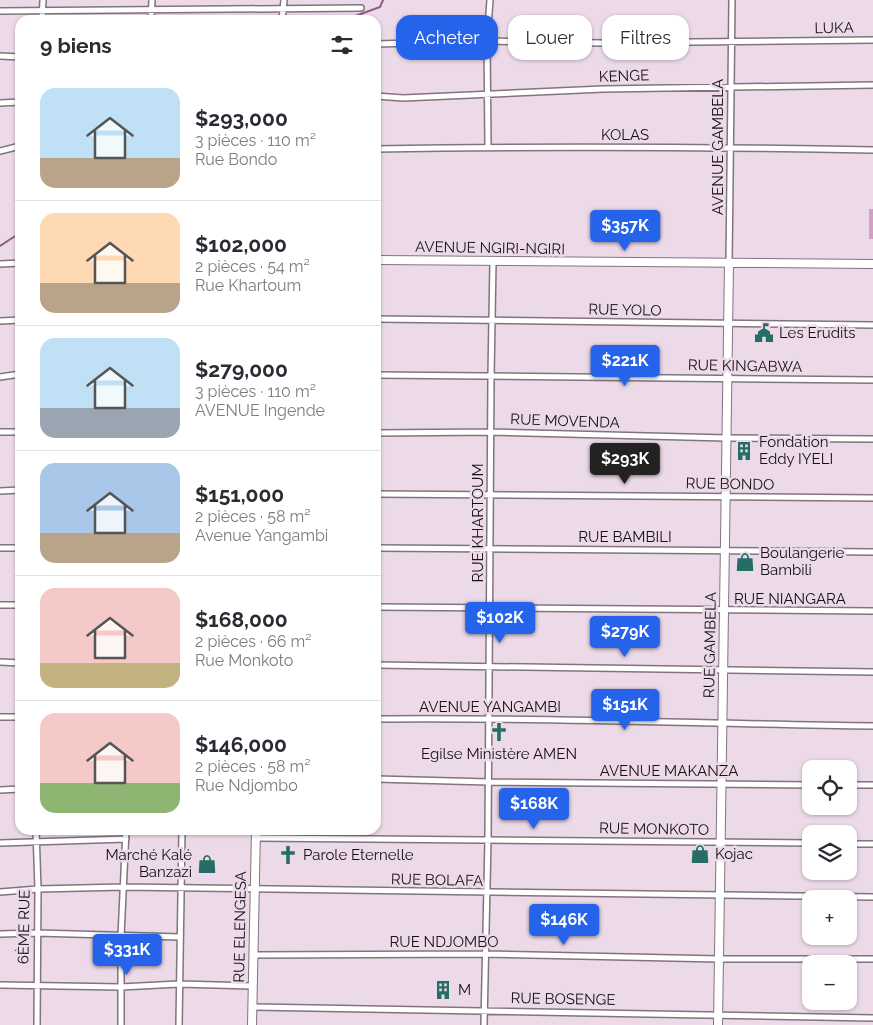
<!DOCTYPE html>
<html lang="fr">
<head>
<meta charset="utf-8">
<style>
	body { margin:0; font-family:Raleway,sans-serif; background:#f2f2f3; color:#2b2b33; height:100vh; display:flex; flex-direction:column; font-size:19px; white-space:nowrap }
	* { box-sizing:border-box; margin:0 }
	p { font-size:16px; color:#7c7c81 }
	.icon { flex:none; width:28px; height:28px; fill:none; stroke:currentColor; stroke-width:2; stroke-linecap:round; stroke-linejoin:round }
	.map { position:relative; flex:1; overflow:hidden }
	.panel { position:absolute; left:15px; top:15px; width:366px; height:820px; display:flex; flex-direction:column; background:#fff; border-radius:15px; box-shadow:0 1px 4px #0004 }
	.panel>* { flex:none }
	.banner { position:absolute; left:396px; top:15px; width:401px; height:45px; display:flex; gap:10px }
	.fabs { position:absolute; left:802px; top:760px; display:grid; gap:10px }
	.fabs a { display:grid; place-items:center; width:55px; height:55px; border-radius:10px; background:#fff; box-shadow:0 1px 4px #0004; font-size:25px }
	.price { position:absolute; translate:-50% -42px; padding:0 11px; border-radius:5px; background:#2563eb; color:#fff; font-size:16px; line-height:32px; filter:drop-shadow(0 1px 2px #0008) }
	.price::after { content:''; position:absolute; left:50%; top:30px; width:15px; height:11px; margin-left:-8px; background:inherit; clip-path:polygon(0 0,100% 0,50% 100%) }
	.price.selected { background:#222; color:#fff }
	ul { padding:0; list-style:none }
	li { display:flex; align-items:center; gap:15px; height:125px; padding:0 25px }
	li+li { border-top:1px solid #e1e1e2 }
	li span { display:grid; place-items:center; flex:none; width:140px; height:100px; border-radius:15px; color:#555 }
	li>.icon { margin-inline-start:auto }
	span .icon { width:60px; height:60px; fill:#fffc; stroke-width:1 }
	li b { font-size:21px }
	h2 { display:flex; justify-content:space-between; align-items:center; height:60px; padding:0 25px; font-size:21px }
	.tag { padding:0 18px; border-radius:15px; background:#fff; box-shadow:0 1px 4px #0004; font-size:18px; line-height:45px }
	.tag.selected { background:#2563eb; color:#fff }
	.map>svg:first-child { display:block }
	.pitch { fill:#d29fc9 }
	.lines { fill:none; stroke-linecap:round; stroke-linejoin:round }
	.stream { stroke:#8f5e87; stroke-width:2 }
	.street-casing { stroke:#837380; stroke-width:8 }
	.secondary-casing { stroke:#837380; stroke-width:10 }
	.street { stroke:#fff; stroke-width:5 }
	.secondary { stroke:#fff; stroke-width:8 }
	.labels { text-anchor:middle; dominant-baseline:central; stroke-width:5; stroke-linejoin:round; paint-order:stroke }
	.street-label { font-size:15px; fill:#171015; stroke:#ecdae9 }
	.poi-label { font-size:15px; fill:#171015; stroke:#ecdae9; text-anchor:start }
</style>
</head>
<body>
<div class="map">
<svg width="873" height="1025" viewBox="0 0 873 1025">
	<rect width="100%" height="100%" fill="#ecdae9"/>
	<path class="pitch" d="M869,209H873V239H869Z"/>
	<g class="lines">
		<path class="stream" d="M344,20L380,7L383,0
			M0,246L20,233"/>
		<g class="street-casing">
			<path id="street" d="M0,11L361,8
				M42,20L43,0
				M151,20L152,0
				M282,20L284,0
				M376,44L487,41L601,43L873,40
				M0,56L20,57
				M376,96L403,98L603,89L873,85
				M0,103L20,102
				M488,147L487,41L490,0
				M376,149C542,146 707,147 873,150
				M0,151L20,146
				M0,264L20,263
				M729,264L732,0
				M376,319L873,325
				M0,321L20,320
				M376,375L873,380
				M0,377L20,374
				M0,432H20
				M376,433L491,432L726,438L873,439
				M0,491L20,490
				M376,494L873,498
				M0,548H20
				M376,548L873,552
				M0,605H20
				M376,607L873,611
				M0,662L20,663
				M376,665L873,672
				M0,717H20
				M376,719C542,717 707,724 873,726
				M376,779L489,782L811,785
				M849,785H873
				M0,790L20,789
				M36,830L38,889L37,1025
				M256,838L811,843
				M0,843L126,839
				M849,844H873
				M0,892L38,889L123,887L873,897
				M0,934L37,933L180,937
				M254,955L486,954L720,959H873
				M0,985L121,987L179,984L253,986
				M253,1007L873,1018
				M121,1025V936L126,830
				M179,1025L182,830
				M484,1025L488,839L491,376L493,262"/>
		</g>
		<g class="secondary-casing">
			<path id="secondary" d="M376,260L873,264
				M252,1025L256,830
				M718,1025L729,264"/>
		</g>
		<use href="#street" class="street"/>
		<use href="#secondary" class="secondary"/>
	</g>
	<defs>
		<g id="civic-bare" transform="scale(1.5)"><path d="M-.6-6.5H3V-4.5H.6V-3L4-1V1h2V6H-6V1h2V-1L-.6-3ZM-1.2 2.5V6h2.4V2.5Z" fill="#256d66" stroke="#ecdae9" stroke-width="2.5" paint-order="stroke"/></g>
		<g id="building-bare" transform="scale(1.5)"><path d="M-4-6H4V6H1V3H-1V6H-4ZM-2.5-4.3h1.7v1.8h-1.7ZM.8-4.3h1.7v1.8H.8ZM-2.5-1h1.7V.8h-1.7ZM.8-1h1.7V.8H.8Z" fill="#256d66" stroke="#ecdae9" stroke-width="2.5" paint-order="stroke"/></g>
		<g id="shop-bare" transform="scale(1.5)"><path d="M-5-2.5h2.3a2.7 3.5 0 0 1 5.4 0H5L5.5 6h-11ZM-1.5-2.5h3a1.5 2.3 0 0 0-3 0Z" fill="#256d66" stroke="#ecdae9" stroke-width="2.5" paint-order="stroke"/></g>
		<g id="church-bare" transform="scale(1.5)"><path d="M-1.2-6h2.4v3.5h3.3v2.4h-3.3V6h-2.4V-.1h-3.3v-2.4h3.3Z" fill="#256d66" stroke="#ecdae9" stroke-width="2.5" paint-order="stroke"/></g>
	</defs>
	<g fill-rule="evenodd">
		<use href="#civic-bare" x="764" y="333"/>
		<use href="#building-bare" x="744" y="451"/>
		<use href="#shop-bare" x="745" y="562"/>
		<use href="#church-bare" x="499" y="732"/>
		<use href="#shop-bare" x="700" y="854"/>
		<use href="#church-bare" x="288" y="855"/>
		<use href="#shop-bare" x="207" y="864"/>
		<use href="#building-bare" x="443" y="990"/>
	</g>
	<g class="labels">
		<g class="street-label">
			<text transform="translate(834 28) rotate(-1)">LUKA</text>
			<text transform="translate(624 76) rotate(-2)">KENGE</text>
			<text x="625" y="135">KOLAS</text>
			<text transform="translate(718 147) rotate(-90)">AVENUE GAMBELA</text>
			<text transform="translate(490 248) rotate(1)">AVENUE NGIRI-NGIRI</text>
			<text transform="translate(625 310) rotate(1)">RUE YOLO</text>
			<text transform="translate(745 366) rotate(1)">RUE KINGABWA</text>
			<text transform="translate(565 421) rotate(2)">RUE MOVENDA</text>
			<text transform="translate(730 484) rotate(1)">RUE BONDO</text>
			<text transform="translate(478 523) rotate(-90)">RUE KHARTOUM</text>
			<text x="625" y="537">RUE BAMBILI</text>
			<text x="790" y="599">RUE NIANGARA</text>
			<text transform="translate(710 645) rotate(-89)">RUE GAMBELA</text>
			<text x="490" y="707">AVENUE YANGAMBI</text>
			<text x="669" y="771">AVENUE MAKANZA</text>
			<text transform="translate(654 829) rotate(1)">RUE MONKOTO</text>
			<text transform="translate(437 880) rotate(1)">RUE BOLAFA</text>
			<text transform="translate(24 927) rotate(-89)">6ÈME RUE</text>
			<text transform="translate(240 927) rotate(-89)">RUE ELENGESA</text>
			<text x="444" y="942">RUE NDJOMBO</text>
			<text transform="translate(563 999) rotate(1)">RUE BOSENGE</text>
		</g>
		<g class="poi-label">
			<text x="779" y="333">Les Erudits</text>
			<text x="759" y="442">Fondation<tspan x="759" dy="17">Eddy IYELI</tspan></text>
			<text x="760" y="553">Boulangerie<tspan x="760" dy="17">Bambili</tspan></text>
			<text x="499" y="754" text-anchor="middle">Egilse Ministère AMEN</text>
			<text x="715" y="854">Kojac</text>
			<text x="192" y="855" text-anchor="end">Marché Kalé<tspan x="192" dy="17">Banzazi</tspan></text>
			<text x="303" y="855">Parole Eternelle</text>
			<text x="458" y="990">M</text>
		</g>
	</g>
</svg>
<div class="fabs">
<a><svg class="icon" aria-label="locate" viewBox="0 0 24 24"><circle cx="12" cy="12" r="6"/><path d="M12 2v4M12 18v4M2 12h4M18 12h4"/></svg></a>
<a><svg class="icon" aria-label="layers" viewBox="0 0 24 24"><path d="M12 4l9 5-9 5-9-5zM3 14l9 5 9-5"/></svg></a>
<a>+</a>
<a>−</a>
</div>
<b class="price" style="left:625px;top:252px">$357K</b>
<b class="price" style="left:625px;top:387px">$221K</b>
<b class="price selected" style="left:625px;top:485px">$293K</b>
<b class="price" style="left:500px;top:644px">$102K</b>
<b class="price" style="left:625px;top:658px">$279K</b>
<b class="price" style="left:625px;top:731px">$151K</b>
<b class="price" style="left:534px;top:830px">$168K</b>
<b class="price" style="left:564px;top:946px">$146K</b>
<b class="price" style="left:127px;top:976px">$331K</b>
<div class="banner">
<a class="tag selected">Acheter</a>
<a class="tag">Louer</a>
<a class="tag">Filtres</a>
</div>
<section class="panel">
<h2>9 biens<svg class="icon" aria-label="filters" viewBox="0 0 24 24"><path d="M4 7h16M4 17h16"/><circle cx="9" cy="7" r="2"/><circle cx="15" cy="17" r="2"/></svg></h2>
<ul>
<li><span style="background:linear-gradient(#bfe0f5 70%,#b9a48a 0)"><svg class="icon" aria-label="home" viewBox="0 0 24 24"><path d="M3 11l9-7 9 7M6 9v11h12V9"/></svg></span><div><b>$293,000</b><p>3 pièces · 110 m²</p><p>Rue Bondo</p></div></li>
<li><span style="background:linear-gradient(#ffd9b3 70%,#b9a48a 0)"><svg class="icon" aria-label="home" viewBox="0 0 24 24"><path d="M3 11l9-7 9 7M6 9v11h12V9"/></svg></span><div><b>$102,000</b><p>2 pièces · 54 m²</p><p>Rue Khartoum</p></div></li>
<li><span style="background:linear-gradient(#bfe0f5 70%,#9aa5b1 0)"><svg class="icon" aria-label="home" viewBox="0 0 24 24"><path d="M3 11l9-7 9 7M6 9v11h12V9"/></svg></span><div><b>$279,000</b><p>3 pièces · 110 m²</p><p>AVENUE Ingende</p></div></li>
<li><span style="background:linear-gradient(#a9c7e8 70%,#b9a48a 0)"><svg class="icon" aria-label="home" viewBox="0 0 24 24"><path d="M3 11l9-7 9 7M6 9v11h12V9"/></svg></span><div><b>$151,000</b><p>2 pièces · 58 m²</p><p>Avenue Yangambi</p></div></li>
<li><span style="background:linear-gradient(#f6c9c9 75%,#c2b280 0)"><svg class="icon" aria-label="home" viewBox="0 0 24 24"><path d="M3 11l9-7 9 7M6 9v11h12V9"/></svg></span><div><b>$168,000</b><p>2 pièces · 66 m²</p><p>Rue Monkoto</p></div></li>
<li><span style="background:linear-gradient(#f6c9c9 70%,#8fb573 0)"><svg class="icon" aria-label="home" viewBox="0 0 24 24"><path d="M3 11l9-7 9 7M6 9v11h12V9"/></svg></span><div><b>$146,000</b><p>2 pièces · 58 m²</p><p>Rue Ndjombo</p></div></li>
</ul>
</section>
</div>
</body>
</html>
